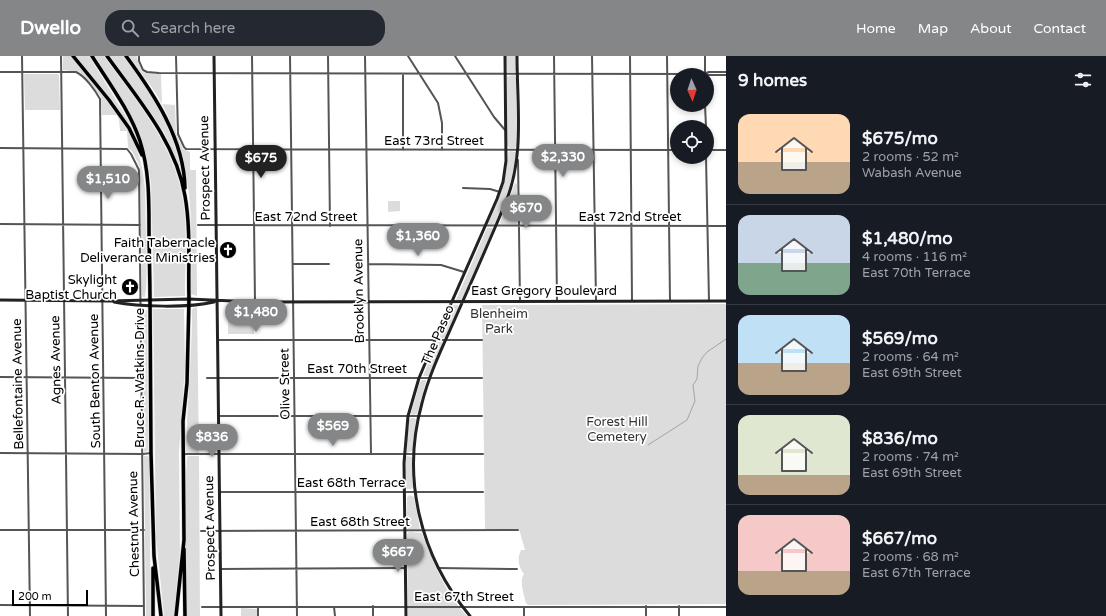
<!DOCTYPE html>
<html lang="en">
<head>
<meta charset="utf-8">
<style>
	body { margin:0; font-family:"Varela Round",sans-serif; background:#242831; color:#f1f3f6; height:100vh; display:flex; flex-direction:column; font-size:15px; white-space:nowrap }
	* { box-sizing:border-box; margin:0 }
	p { font-size:13px; color:#9ea1a6 }
	.icon { flex:none; width:22px; height:22px; fill:none; stroke:currentColor; stroke-width:2; stroke-linecap:round; stroke-linejoin:round }
	.map { position:relative; flex:1; overflow:hidden }
	.side { display:flex; flex-direction:column; background:#171b24; width:380px }
	.side>* { flex:none }
	.needle { width:26px; rotate:177deg }
	.controls { position:absolute; left:670px; top:12px; display:grid; gap:8px }
	.controls a { display:grid; place-items:center; width:44px; height:44px; border-radius:50%; background:#171b24; box-shadow:0 2px 6px #0003; font-size:20px }
	.scale { position:absolute; left:12px; bottom:10px; width:76px; box-sizing:border-box; padding-left:4px; border:2px solid #000; border-top:0; font-size:11px; line-height:14px; white-space:nowrap; color:#000; -webkit-text-stroke:3px #fff; paint-order:stroke }
	.price { position:absolute; translate:-50% -34px; padding:0 9px; border-radius:14px; background:#858687; color:#fff; font-size:13px; line-height:26px; filter:drop-shadow(0 1px 2px #0008) }
	.price::after { content:''; position:absolute; left:50%; top:24px; width:12px; height:9px; margin-left:-6px; background:inherit; clip-path:polygon(0 0,100% 0,50% 100%) }
	.price.on { background:#222; color:#fff }
	ul { padding:0; list-style:none }
	li { display:flex; align-items:center; gap:12px; height:100px; padding:0 12px }
	li+li { border-top:1px solid #363941 }
	li span { display:grid; place-items:center; flex:none; width:112px; height:80px; border-radius:12px; color:#555 }
	li>.icon { margin-inline-start:auto }
	span .icon { width:48px; height:48px; fill:#fffc; stroke-width:1 }
	li b { font-size:17px }
	h2 { display:flex; justify-content:space-between; align-items:center; height:48px; padding:0 12px; font-size:17px }
	header { display:flex; align-items:center; gap:24px; box-sizing:border-box; height:56px; padding:0 20px; background:#858687; color:#fff }
	header strong { font-size:19px }
	nav { display:flex; gap:22px; margin-inline-start:auto; font-size:14px }
	.search { width:280px; height:36px; background:#242831; display:flex; align-items:center; gap:10px; box-sizing:border-box; padding:0 14px; border-radius:16px; color:#9ea1a6; font-size:15px }
	main { display:flex; flex:1; min-height:0 }
	.map>svg:first-child { display:block }
	.green { fill:#dcdcdc }
	.lines { fill:none; stroke-linecap:round; stroke-linejoin:round }
	.stream { stroke:#a3a3a3; stroke-width:1 }
	.trunk-casing { stroke:#dbdbdb; stroke-width:5 }
	.motorway-casing { stroke:#dbdbdb; stroke-width:5 }
	.minor { stroke:#555; stroke-width:2 }
	.secondary { stroke:#222; stroke-width:3 }
	.trunk { stroke:#000; stroke-width:3.5 }
	.motorway { stroke:#000; stroke-width:3.5 }
	.labels { text-anchor:middle; dominant-baseline:central; stroke-width:3.5; stroke-linejoin:round; paint-order:stroke }
	.street-label { font-size:13px; fill:#000; stroke:#fff }
	.poi-label { font-size:13px; fill:#000; stroke:#fff; text-anchor:end }
	.park-label { font-size:13px; fill:#333; stroke:#fff }
</style>
</head>
<body>
<header>
<strong>Dwello</strong>
<div class="search"><svg class="icon" aria-label="search" viewBox="0 0 24 24"><circle cx="10" cy="10" r="6"/><path d="M15 15l6 6"/></svg>Search here</div>
<nav><a>Home</a><a>Map</a><a>About</a><a>Contact</a></nav>
</header>
<main>
<div class="map">
<svg width="726" height="560" viewBox="0 0 726 560">
	<rect width="100%" height="100%" fill="#fff"/>
	<path class="green" d="M63,0H71C96,32 131,66 141,107C147,130 145,154 146,177C146,198 148,221 145,241H143L142,239L140,111L132,95L128,92L127,75H120L119,64L117,59H102L101,41L80,16L63,14Z
		M76,0H89L129,65L134,79L124,61Z
		M95,0H104C136,45 175,89 183,145C188,176 185,209 185,240L154,241L151,127L146,98L140,78L134,65Z
		M110,0H123C149,34 173,71 181,114L164,76Z
		M129,0H137L138,6L142,16L146,17L161,18L162,48L175,49L176,77L183,93L190,96V114H196L197,240L191,238C192,170 195,111 162,48C153,31 140,16 129,0Z
		M506,0H516V15L514,16H508L507,15Z
		M25,18H58L59,19L60,54H25L24,19Z
		M514,19L516,22L517,89L515,92H510L507,90V21L508,20Z
		M510,95L515,96L516,97C513,123 506,143 496,166L494,168H490L488,167C499,143 507,124 508,97Z
		M515,127L517,128V167L516,168H501L500,167Z
		M388,145H400V155L388,156Z
		M487,172H492L493,173L462,243L461,244H456Z
		M726,248V548L528,549L526,547C524,539 519,525 524,518C518,510 517,503 521,494H525L519,473H485L482,249Z
		M454,249H458L459,251L445,282L440,283L439,281Z
		M197,251L199,397H187L186,395C187,348 192,301 192,254L193,252Z
		M153,253H184L185,310L179,396L180,494L174,560H164L156,482Z
		M143,254H147L148,380V395L145,396H144Z
		M228,254H254V278H228Z
		M438,286H442L443,288L429,320H423L436,287Z
		M422,324H426V326L417,358L412,359L411,357L420,326Z
		M411,362H415L416,364L412,395L407,397V381L409,364Z
		M144,400H147L149,401L151,560H146Z
		M188,400H199L200,560H186V419L187,401Z
		M407,400L412,401L413,432L411,433H407L406,431L405,402Z
		M409,439L414,441L420,473H408L407,471V442Z
		M409,476L422,477C433,506 445,537 467,560H408L407,478Z
		M241,552L257,553L258,560H241Z"/>
	<g class="lines">
		<path class="stream" d="M648,389L687,364L695,345L693,329L697,323L698,310L702,302L707,296L726,283"/>
		<g class="trunk-casing">
			<path id="trunk" d="M150,244L151,397L154,500L161,560
				M184,493L185,560
				M153,560V512
				M176,560L184,484L183,365L187,327L189,243"/>
		</g>
		<g class="motorway-casing">
			<path id="motorway" d="M73,0L109,44L129,72L142,99
				M92,0C109,27 130,55 140,85C149,113 149,142 149,170C149,195 150,220 150,244
				M107,0C138,43 176,86 185,140C191,174 188,209 189,243
				M126,0C154,38 184,83 185,132"/>
		</g>
		<path class="minor" d="M22,0L30,560
			M61,0L68,560
			M139,0V5L143,14L147,16L159,17L703,18L709,16H726
			M176,0L178,78L184,91L186,93L677,94
			M252,0L255,246
			M290,0L297,560
			M328,0L330,170
			M365,0L371,398
			M408,0L438,47L442,67V94
			M455,0L494,61L505,74
			M554,0L557,245
			M592,0L596,245
			M630,0L632,245
			M667,0L670,245
			M705,0V18
			M0,16H76C85,20 95,34 100,43L106,560
			M403,18V94
			M706,18L709,19H726
			M705,49L706,71
			M0,92L127,93L131,98L139,114L144,560
			M707,94H726
			M706,101L709,245
			M518,104L520,245
			M463,132L490,133L500,136
			M0,168L140,169
			M198,169L726,170
			M293,208H329
			M368,208L441,209L464,216
			M218,284H482
			M0,321L142,322
			M207,322H482
			M219,360H482
			M0,397L143,398L151,397
			M183,398H483
			M219,436H483
			M0,474H144
			M201,475L518,474
			M438,512L517,513
			M221,513L405,512
			M0,549L144,550
			M373,550V560
			M646,550V560
			M679,550V560
			M202,551H726
			M258,551V560
			M334,551L335,560
			M524,551V560"/>
		<path class="secondary" d="M214,0L221,560
			M0,244L110,245L189,243L255,246L726,245
			M114,246C139,251 189,252 214,246
			M406,560L404,407L408,360L419,322L435,284L497,143L503,126L506,105L505,0
			M470,560C420,500 401,422 422,347C430,315 445,286 458,256C474,220 490,184 505,148C525,101 517,50 517,0"/>
		<use href="#trunk" class="trunk"/>
		<use href="#motorway" class="motorway"/>
	</g>
	<defs>
		<g id="church-disc" transform="scale(0.9)"><circle r="9.5" fill="#000" stroke="#fff"/><path d="M-1.2-6h2.4v3.5h3.3v2.4h-3.3V6h-2.4V-.1h-3.3v-2.4h3.3Z" fill="#fff"/></g>
	</defs>
	<g fill-rule="evenodd">
		<use href="#church-disc" x="228" y="194"/>
		<use href="#church-disc" x="130" y="231"/>
	</g>
	<g class="labels">
		<g class="street-label">
			<text x="434" y="85">East 73rd Street</text>
			<text transform="translate(205 112) rotate(-91)">Prospect Avenue</text>
			<text x="306" y="161">East 72nd Street</text>
			<text x="630" y="161">East 72nd Street</text>
			<text transform="translate(359 235) rotate(-91)">Brooklyn Avenue</text>
			<text x="544" y="235">East Gregory Boulevard</text>
			<text transform="translate(438 279) rotate(-67)">The Paseo</text>
			<text transform="translate(56 304) rotate(-91)">Agnes Avenue</text>
			<text x="357" y="313">East 70th Street</text>
			<text transform="translate(140 322) rotate(-90)">Bruce R. Watkins Drive</text>
			<text transform="translate(95 325) rotate(-91)">South Benton Avenue</text>
			<text transform="translate(18 328) rotate(-91)">Bellefontaine Avenue</text>
			<text transform="translate(285 328) rotate(-91)">Olive Street</text>
			<text x="351" y="427">East 68th Terrace</text>
			<text x="360" y="466">East 68th Street</text>
			<text transform="translate(134 468) rotate(-91)">Chestnut Avenue</text>
			<text transform="translate(210 472) rotate(-91)">Prospect Avenue</text>
			<text x="464" y="541">East 67th Street</text>
		</g>
		<g class="poi-label">
			<text x="215" y="187">Faith Tabernacle<tspan x="215" dy="15">Deliverance Ministries</tspan></text>
			<text x="117" y="224">Skylight<tspan x="117" dy="15">Baptist Church</tspan></text>
		</g>
		<g class="park-label">
			<text x="499" y="258">Blenheim<tspan x="499" dy="15">Park</tspan></text>
			<text x="617" y="366">Forest Hill<tspan x="617" dy="15">Cemetery</tspan></text>
		</g>
	</g>
</svg>
<div class="controls">
<a><svg class="needle" viewBox="-14 -14 28 28"><path d="M0-13l5 13h-10z" fill="#e53935"/><path d="M0 13l5-13h-10z" fill="#9ea1a6"/></svg></a>
<a><svg class="icon" aria-label="locate" viewBox="0 0 24 24"><circle cx="12" cy="12" r="6"/><path d="M12 2v4M12 18v4M2 12h4M18 12h4"/></svg></a>
</div>
<div class="scale">200 m</div>
<b class="price" style="left:563px;top:122px">$2,330</b>
<b class="price on" style="left:261px;top:123px">$675</b>
<b class="price" style="left:108px;top:144px">$1,510</b>
<b class="price" style="left:526px;top:173px">$670</b>
<b class="price" style="left:418px;top:201px">$1,360</b>
<b class="price" style="left:256px;top:277px">$1,480</b>
<b class="price" style="left:333px;top:391px">$569</b>
<b class="price" style="left:212px;top:402px">$836</b>
<b class="price" style="left:398px;top:517px">$667</b>
</div>
<section class="side">
<h2>9 homes<svg class="icon" aria-label="filters" viewBox="0 0 24 24"><path d="M4 7h16M4 17h16"/><circle cx="9" cy="7" r="2"/><circle cx="15" cy="17" r="2"/></svg></h2>
<ul>
<li><span style="background:linear-gradient(#ffd9b3 60%,#b9a48a 0)"><svg class="icon" aria-label="home" viewBox="0 0 24 24"><path d="M3 11l9-7 9 7M6 9v11h12V9"/></svg></span><div><b>$675/mo</b><p>2 rooms · 52 m²</p><p>Wabash Avenue</p></div></li>
<li><span style="background:linear-gradient(#c9d6e8 60%,#7fa58c 0)"><svg class="icon" aria-label="home" viewBox="0 0 24 24"><path d="M3 11l9-7 9 7M6 9v11h12V9"/></svg></span><div><b>$1,480/mo</b><p>4 rooms · 116 m²</p><p>East 70th Terrace</p></div></li>
<li><span style="background:linear-gradient(#bfe0f5 60%,#b9a48a 0)"><svg class="icon" aria-label="home" viewBox="0 0 24 24"><path d="M3 11l9-7 9 7M6 9v11h12V9"/></svg></span><div><b>$569/mo</b><p>2 rooms · 64 m²</p><p>East 69th Street</p></div></li>
<li><span style="background:linear-gradient(#dfe7d0 75%,#b9a48a 0)"><svg class="icon" aria-label="home" viewBox="0 0 24 24"><path d="M3 11l9-7 9 7M6 9v11h12V9"/></svg></span><div><b>$836/mo</b><p>2 rooms · 74 m²</p><p>East 69th Street</p></div></li>
<li><span style="background:linear-gradient(#f6c9c9 70%,#b9a48a 0)"><svg class="icon" aria-label="home" viewBox="0 0 24 24"><path d="M3 11l9-7 9 7M6 9v11h12V9"/></svg></span><div><b>$667/mo</b><p>2 rooms · 68 m²</p><p>East 67th Terrace</p></div></li>
</ul>
</section>
</main>
</body>
</html>
